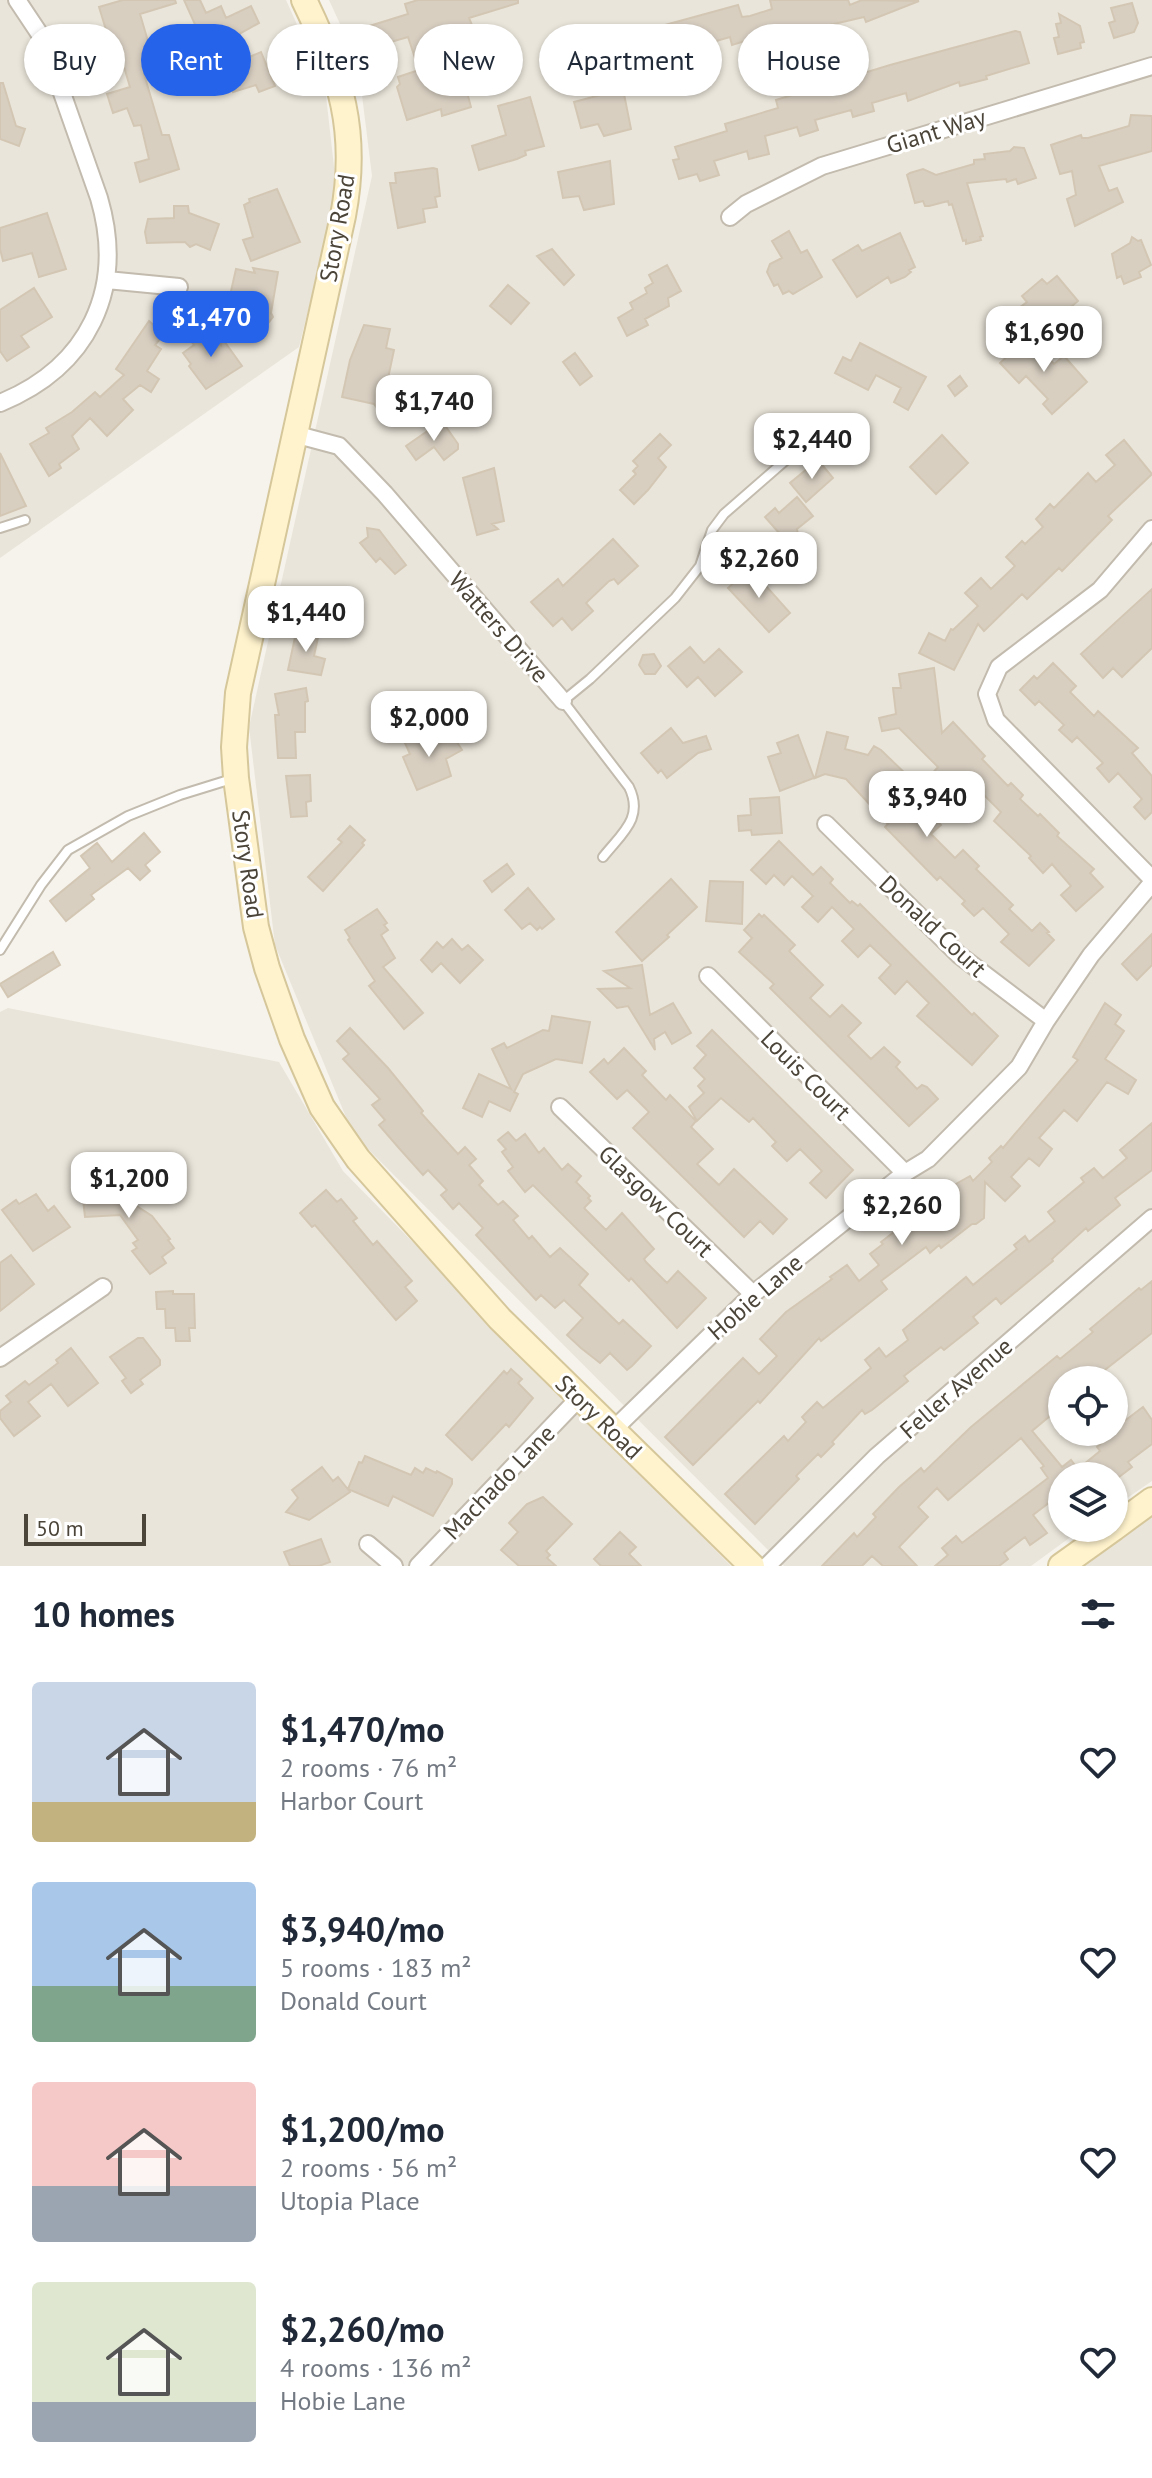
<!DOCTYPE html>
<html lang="en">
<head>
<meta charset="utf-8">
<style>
	body { margin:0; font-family:"PT Sans",sans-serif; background:#f2f2f3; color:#1f2937; height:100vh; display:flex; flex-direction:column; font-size:30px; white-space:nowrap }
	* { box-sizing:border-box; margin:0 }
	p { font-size:26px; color:#747a83 }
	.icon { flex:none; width:44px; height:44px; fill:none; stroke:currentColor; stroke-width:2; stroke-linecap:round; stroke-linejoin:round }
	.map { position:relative; height:1566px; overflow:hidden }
	.drawer { display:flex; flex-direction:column; background:#fff; flex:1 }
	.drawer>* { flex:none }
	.guide { position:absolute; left:24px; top:24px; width:1104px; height:72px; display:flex; gap:16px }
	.fabs { position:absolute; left:1048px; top:1366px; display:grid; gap:16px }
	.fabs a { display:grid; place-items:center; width:80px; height:80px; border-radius:50%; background:#fff; box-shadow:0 2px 6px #0004; font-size:40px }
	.scale { position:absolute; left:24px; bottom:20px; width:122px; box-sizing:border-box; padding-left:8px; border:4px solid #4b4439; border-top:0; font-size:22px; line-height:28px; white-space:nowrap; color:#4b4439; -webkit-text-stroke:6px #fff; paint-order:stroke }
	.price { position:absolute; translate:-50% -68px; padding:0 18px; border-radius:16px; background:#fff; color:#222; font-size:26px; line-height:52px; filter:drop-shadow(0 2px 4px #0008) }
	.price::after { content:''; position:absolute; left:50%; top:48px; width:24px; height:18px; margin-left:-12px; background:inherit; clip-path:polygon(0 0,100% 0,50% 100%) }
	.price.selected { background:#2563eb; color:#fff }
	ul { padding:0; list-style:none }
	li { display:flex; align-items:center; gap:24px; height:200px; padding:0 32px }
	li span { display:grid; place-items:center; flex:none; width:224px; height:160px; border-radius:8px; color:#555 }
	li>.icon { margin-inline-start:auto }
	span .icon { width:96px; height:96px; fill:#fffc; stroke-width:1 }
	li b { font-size:34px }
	h2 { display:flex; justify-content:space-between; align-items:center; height:96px; padding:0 32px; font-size:34px }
	.chip { padding:0 28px; border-radius:36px; background:#fff; box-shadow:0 2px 6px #0004; font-size:28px; line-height:72px }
	.chip.selected { background:#2563eb; color:#fff }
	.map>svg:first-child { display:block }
	.residential { fill:#eae5da; fill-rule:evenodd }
	.building { fill:#d8cfc1; stroke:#d3c7b4; stroke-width:2 }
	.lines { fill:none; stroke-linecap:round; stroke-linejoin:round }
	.lane-casing { stroke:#c2bbae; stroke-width:12 }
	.street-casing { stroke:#c2bbae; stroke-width:20 }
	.secondary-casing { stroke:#d6c79b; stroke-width:28 }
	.lane { stroke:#fff; stroke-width:8 }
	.street { stroke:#fff; stroke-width:16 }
	.secondary { stroke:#fff3cd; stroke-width:24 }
	.labels { text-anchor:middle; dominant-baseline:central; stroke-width:6; stroke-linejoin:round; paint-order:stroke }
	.street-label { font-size:24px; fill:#4b4439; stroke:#fff }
</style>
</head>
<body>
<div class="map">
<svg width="1152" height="1566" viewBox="0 0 1152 1566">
	<rect width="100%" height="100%" fill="#f6f3ec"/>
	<path class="residential" d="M0,0H286L325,87L337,193L299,347L0,558Z
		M329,0H1152V1481L1114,1507V1476H1062V1528H1083L1031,1566H784L353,1134L275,945L249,727L372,176L358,63ZM1062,1380H1114V1432H1062Z
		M8,1008L279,1062L343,1171L731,1566H0V1012Z
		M1152,1516V1566H1083Z"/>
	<path class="building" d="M123,0H175L176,3L140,14L152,55L154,54L158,66L144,74L162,135H169L179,169L140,182L135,163L149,159L141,125L134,126L127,108L113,113L107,94L130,87L119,50L102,55L97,36L107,33L99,7Z
		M184,0H200L206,13L221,6L226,18L251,6L259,23L230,39L240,61L261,52L275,86L259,92L256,85L233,92L226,73L211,79L191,29L198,31Z
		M418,0H518V3L469,18L472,25L446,33L455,60L458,59L471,107L442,116L441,109L407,120L397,87L400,84L398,77L419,70L408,37L370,48L363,28L408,14L405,4Z
		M770,0H848L850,5L862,0L919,1L866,22L864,17L778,37L777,31L732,45L730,37L699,46L697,39L663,49L665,56L640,63L632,34L738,5L742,17L750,16L772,9Z
		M1132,3L1138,23L1134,32L1114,38L1109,23L1115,21L1111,8Z
		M1059,14L1080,26L1084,42L1080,43L1081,48L1058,54L1054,38L1059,37L1056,24L1061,23Z
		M1015,31L1020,32L1029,63L986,76L987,79L960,86L959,82L908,101L906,93L872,103L874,111L853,117L851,110L815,120L818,130L800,136L797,127L765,136L769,154L749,159L747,151L714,161L719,175L700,181L697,174L679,179L673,160L679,159L675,147L727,131L725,124L778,108L776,100L890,65Z
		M0,83H3L16,126L25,129L19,146L0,139Z
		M623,89L631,129L604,136L598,124L581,128L574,102Z
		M530,97L544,146L525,151L526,155L517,159L479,170L472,146L506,135L498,106Z
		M1131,115L1152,116V151L1099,166L1109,191L1117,188L1123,202L1075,226L1067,199L1076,195L1072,171L1060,174L1051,145L1081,135L1082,138H1088L1129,126Z
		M1014,147L1024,148L1036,178L1018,184L1016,179L1007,182L1006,179L967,183L983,236L980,237L981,240L966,244V240L963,241L952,204L949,205L948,201L929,206H925L923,201L915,203L907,175L910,173L923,169L936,175L974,164V160L985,159L984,154L1010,151Z
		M610,161L614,204L584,210L579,196L563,198L558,172Z
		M433,168L437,169L440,196L435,197L437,207L423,209L425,222L398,228L390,183H396L395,173Z
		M277,189L300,242L251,261L243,240L253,237L244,205L250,202L249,199Z
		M174,206H188L189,213L219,224L210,250L196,244L190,247L185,242L147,243L145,232L148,219L174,218Z
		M47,213L66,269L39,277L32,253L3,261L0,249V228Z
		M789,231L801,253L807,250L822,277L793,294L789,291L783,294L778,284L774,286L767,272L770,264L782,258L772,241Z
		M900,233L915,267L909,270L911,272L905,277L891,283L888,277L857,297L833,260L858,245L862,251Z
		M1132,237L1138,241L1141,240L1151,265L1139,272L1141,277L1124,284L1121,276L1117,278L1112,254L1130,243Z
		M552,249L574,275L564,285L537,256Z
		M667,265L681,291L668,298L669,306L645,319L648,325L627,336L618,318L633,309L630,303L647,293L645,288L653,283L649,275Z
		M253,268L278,272L271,313L273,317L266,326L260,325L254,316L257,314L227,309L236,269L255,273Z
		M1057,276L1078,301L1057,319L1059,322L1043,336L1019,308L1027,302L1022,296L1042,279L1047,284Z
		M508,285L529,303L511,324L490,306Z
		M34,288L52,317L21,336L29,347L7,361L0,351V310Z
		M149,321L164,334L155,345L161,349L147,371L159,379L151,392L140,385L123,399L133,410L107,436L90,418L72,436L79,449L59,464L61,468L49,476L30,444L49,433L46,428L72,412L95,392L100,397L124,375L116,369Z
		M364,325L390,329L386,348L394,350L383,402L377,408L374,404L342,397L350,360Z
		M208,328L221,345L222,338L242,366L206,389L189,366L191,364L183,353L194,345L190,340Z
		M1028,337L1054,364L1064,356L1087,382L1052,414L1043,404L1048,399L1026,376L1019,383L1000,363Z
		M860,343L926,377L908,410L894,402L901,388L876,375L868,390L835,373L843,357L851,361Z
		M575,353L592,376L580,385L563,362Z
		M960,376L967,386L955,396L948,386Z
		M442,421L458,444V449L444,460L434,447L416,460L406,446Z
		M660,434L671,445L658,458L666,467L648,490L634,504L620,490L636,474L633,471L638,466L633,461Z
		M942,435L968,463L936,494L910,467Z
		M817,437L828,449L815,460L805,448Z
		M1124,440L1152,474L1108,516L1112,520L1062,571L1059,568L1027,599L1022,594L984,631L978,624L954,670L919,653L929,633L945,641L951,629L953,630L978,606L965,593L981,578L991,589L1015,566L1006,557L1022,541L1025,544L1043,527L1036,519L1050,504L1054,508L1088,473L1096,482L1115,465L1106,455Z
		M0,453L26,506L0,516Z
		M818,460L833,478L806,502L790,483Z
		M494,468L504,521L492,524L498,529L477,535L463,478Z
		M797,497L813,516L797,529L798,535L788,543L765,517L775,508L779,513Z
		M367,528L379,530L406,565L395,574L380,558L376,562L360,543L368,537Z
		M613,539L638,566L618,584L614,579L609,581L586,603L593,611L572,630L562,618L553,626L531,602L558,579L563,586Z
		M750,568L790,613L769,632L728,588Z
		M1152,589V648L1122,677L1113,668L1103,678L1081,654Z
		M297,628L319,633L314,656L325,659L321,675L288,670Z
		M690,647L704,663L719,649L742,672L715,696L698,677L687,687L668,666Z
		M654,654L661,666L655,674H645L639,665L643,655Z
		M1053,663L1076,686L1070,692L1094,716L1098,711L1138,748L1132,753L1152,776V812L1145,819L1134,807L1142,799L1118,773L1109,782L1097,768L1103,763L1077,737L1072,742L1059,730L1064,725L1039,701L1035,705L1020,690L1034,676L1037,679Z
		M934,668L942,733L953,722L985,756L982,759L1008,786L1011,783L1023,795L1020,799L1038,816L1040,814L1059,833L1057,836L1094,869L1090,873L1103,887L1076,911L1061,895L1071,886L1052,864L1043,873L1029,858L1031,856L994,821L1001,812L977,788L970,796L948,775L938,784L930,776L938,767L899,728L882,731L879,718L896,714L893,688H901L899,674Z
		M306,688L308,701L305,702V732H295L296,758H278L275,715H279L275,694Z
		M671,728L683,743L706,736L711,749L698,753L667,778L661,770L658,773L641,753Z
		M425,732L430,745L453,736L462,750L446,759L451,776L417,790L403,757L410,754L404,741Z
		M827,732L848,737L845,749L868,755L874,746L881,750L913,781L905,789L941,825L931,834L955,858L963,850L979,866L976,869L1013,905L1009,909L1032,931L1040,923L1049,932L1047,933L1054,940L1029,966L1001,942L1009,934L983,908L974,916L962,904L965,901L940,877L937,880L885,827L888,824L846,779L825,774L815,778Z
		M798,735L814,778L780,791L768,757L781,753L777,743Z
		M310,775L311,801L306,802L307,816L291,817L286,776Z
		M779,797L782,833L752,835L751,830L739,831L738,816L751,815L750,799Z
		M350,826L365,840L362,843L364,845L323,891L308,877L342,842L338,839Z
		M144,833L160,852L145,865L150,871L140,880L128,868L91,895L94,899L66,921L50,901L90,868L81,856L97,843L112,862Z
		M779,841L813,875L821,867L833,879L830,883L850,903L852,901L858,906L860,904L972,1015L974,1013L998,1036L972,1065L917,1016L929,1003L907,981L895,994L879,978L891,965L870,945L858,957L842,941L854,929L832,907L818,922L802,907L813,896L792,876L784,885L774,875L766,884L751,870Z
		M507,864L514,874L492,892L484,881Z
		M671,879L697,907L667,935L669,937L642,961L616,932Z
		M710,881L743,882L742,924L706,921Z
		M528,888L554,919L542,929L540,927L537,930L530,923L522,929L505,910Z
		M377,909L387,923L384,925L388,930L381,935L395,958L383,967L423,1013L404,1029L369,986L375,981L348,940L350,938L345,930Z
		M759,914L762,917L764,915L795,945L789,951L823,985L810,998L830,1017L842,1005L861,1023L848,1036L871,1059L884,1047L900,1062L896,1067L917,1089L922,1085L927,1087L938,1099L909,1126L770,988L774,984L739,952L752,938L744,930Z
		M1152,934V965L1137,980L1122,964Z
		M452,939L462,950L468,945L483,960L460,983L441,963L432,972L421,960L437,942L443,948Z
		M53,952L60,965L8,997L0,984Z
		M642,965L650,1015L673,1003L691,1033L672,1044L665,1032L654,1039L655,1050L628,1006L617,1008L598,989L630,988L604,971Z
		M1105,1003L1121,1015L1115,1024L1124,1031L1105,1059L1136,1080L1128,1094L1107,1082L1077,1121L1064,1110L1039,1138L1052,1149L1039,1166L1029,1158L1011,1177L1020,1186L1005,1201L985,1182L984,1218L976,1224H972L941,1248L939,1245L930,1253L926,1247L881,1281L887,1289L821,1341L819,1338L760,1403L758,1401L693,1465L665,1437L743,1358L759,1374L777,1356L760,1339L786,1312L832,1279L830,1277L847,1265L859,1281L879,1265L870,1254L883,1244L881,1242L917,1214L921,1218L942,1201L938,1197L954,1185L970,1176L973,1181L992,1162L989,1158L1001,1146L1003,1148L1078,1060L1073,1057Z
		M552,1016L590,1022L582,1063L556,1059L523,1074L514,1092L518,1094L510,1111L489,1101L482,1117L463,1108L479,1074L511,1089L492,1049L504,1043L507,1048L543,1030L549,1031Z
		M350,1028L388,1068L423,1111L421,1113L458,1154L465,1147L476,1159L469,1165L483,1181L479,1185L498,1205L503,1201L518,1216L513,1220L529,1239L532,1236L550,1257L560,1248L588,1274L579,1285L619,1324L623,1320L651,1346L632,1366L627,1370L610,1353L600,1363L581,1348L567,1335L583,1318L564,1300L555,1308L541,1295L536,1300L476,1235L483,1228L459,1203L453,1209L441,1195L447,1190L428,1170L423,1175L398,1147L379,1125L385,1120L372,1105L380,1099L343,1059L349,1054L337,1041Z
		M712,1030L853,1170L826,1198L810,1183L822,1171L800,1149L787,1161L772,1146L776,1142L753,1118L749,1122L721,1098L697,1121L689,1107L704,1093L698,1086L705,1079L694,1068L706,1055L697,1046Z
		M624,1048L646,1071L642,1075L666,1100L670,1095L696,1121L691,1127L713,1149L697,1164L719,1185L734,1169L787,1219L773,1234L760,1221L744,1237L633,1128L649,1112L627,1090L617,1099L590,1072L604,1059L608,1064Z
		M1152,1123V1170L1115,1198L1120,1205L1088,1231L1086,1228L1052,1259L1053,1261L1001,1304L996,1298L973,1317L978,1323L944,1350L941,1347L904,1376L908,1381L872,1410L865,1414L862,1410L832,1442L834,1444L821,1457L818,1454L796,1476L799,1479L755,1524L725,1494L784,1436L788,1441L806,1422L802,1417L817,1402L823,1408L871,1368L865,1360L879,1348L886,1357L908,1340L903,1330L966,1277L973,1285L1017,1249L1014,1245L1025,1236L1029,1242L1055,1221L1048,1212L1084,1182L1081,1178L1094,1168L1103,1178L1127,1158L1120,1150Z
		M508,1132L516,1141L525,1134L539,1153L544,1148L562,1170L568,1164L581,1176L576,1182L590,1196L588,1198L591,1201L584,1208L606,1230L622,1213L654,1249L644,1259L646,1262L667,1283L678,1271L706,1298L677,1328L631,1278L629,1281L533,1185L525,1192L508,1171L513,1167L502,1152L506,1149L498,1140Z
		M127,1177L129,1201L152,1216L170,1239L168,1240L174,1248L162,1257L166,1263L150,1274L132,1251L137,1248L133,1243L138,1240L120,1215L85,1217L83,1199H90L88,1180Z
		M326,1190L337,1202L341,1199L357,1218L353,1221L373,1245L377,1241L412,1281L405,1287L417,1301L396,1320L315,1225L312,1227L300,1213Z
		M36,1194L48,1211L54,1206L70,1227L33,1251L2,1210L16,1200L19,1204Z
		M11,1255L34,1284L0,1311V1263Z
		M1152,1281V1333L1092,1380H1062V1406L1032,1431L1062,1467L1071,1460L1078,1469L1100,1451L1097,1447L1116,1431L1114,1429L1143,1407L1152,1420V1444L1128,1462L1132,1467L1119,1477L1062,1476V1510L1054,1499L1033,1515L1047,1533L1030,1545L1025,1537L1004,1553L1008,1559L999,1566H935L948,1555L942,1548L956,1536L962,1543L1048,1478L1041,1468L1044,1466L1021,1438L948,1500L937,1488L918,1507L928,1517L899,1547L917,1566H883L872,1556L862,1566H822L854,1533L857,1537L876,1517L873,1514L899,1487L921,1468L924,1472L971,1427L1057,1356L1060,1359L1093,1332L1090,1329L1139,1288L1141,1290Z
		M173,1291V1294H194L195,1328H189L190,1341H176L175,1328H166L165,1309H157L156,1292Z
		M138,1338H143L160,1360V1365L140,1380L143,1384L131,1393L122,1381L126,1378L110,1357Z
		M71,1348L98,1383L68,1406L51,1384L28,1402L40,1416L14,1436L0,1418V1411L11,1402L6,1396L25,1381L29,1385L58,1363L56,1360Z
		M511,1369L522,1379L518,1383L533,1398L509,1427L506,1424L472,1460L446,1435L504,1371L507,1374Z
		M365,1456L411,1475L415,1468L423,1473L426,1468L436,1473L437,1471L452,1479V1484L433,1516L393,1496L388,1506L348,1489L359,1462L362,1463Z
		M322,1467L333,1481L338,1477L350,1492L309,1520L286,1512L298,1498L292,1490Z
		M543,1497L572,1524L546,1551L550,1555L547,1558L556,1566H519L501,1550L518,1532L509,1523L527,1504Z
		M620,1532L636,1547L629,1554L641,1566H601L594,1559Z
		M321,1539L330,1562L319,1566H290L284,1552Z"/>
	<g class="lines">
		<g class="lane-casing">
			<path id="lane" d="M0,528L25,520
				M603,857C622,833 644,818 629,787L563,701L590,679L675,598L700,566L712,530L724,514L794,453
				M0,950L41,885L68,850L128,816L180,795L235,778"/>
		</g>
		<g class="street-casing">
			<path id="street" d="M730,217L746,204L822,166L1152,66
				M107,280L179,287
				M0,403C88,367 126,290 99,198L43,39L17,0
				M294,434L339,446L385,494L563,701
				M1152,529L1100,590L999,667L987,694L996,720L1152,879
				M826,824L959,955L1046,1021
				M708,976L905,1173
				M560,1107L753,1294
				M0,1358L103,1287
				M613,1430L753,1294L905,1173L928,1159L1019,1067L1046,1021L1091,955L1152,883
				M368,1544L394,1566
				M418,1566L579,1398
				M767,1566L877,1456L1152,1218"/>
		</g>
		<g class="secondary-casing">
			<path id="secondary" d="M304,0C341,76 359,132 343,216L238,693L234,747L236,778L256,927L267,968L292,1039L322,1107L358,1159L500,1319L752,1566
				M1114,1528L1152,1500
				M1061,1566L1114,1528"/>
		</g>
		<use href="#lane" class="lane"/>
		<use href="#street" class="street"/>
		<use href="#secondary" class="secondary"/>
	</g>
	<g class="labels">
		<g class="street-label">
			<text transform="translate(936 131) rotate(-17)">Giant Way</text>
			<text transform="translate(337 228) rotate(-80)">Story Road</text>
			<text transform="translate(499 627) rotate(49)">Watters Drive</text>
			<text transform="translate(248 864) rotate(82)">Story Road</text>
			<text transform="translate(933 926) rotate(43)">Donald Court</text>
			<text transform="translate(806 1075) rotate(45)">Louis Court</text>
			<text transform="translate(656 1201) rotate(44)">Glasgow Court</text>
			<text transform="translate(755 1297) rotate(-41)">Hobie Lane</text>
			<text transform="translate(956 1388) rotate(-41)">Feller Avenue</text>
			<text transform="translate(599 1417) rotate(44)">Story Road</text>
			<text transform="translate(499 1482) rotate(-46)">Machado Lane</text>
		</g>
	</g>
</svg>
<div class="fabs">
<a><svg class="icon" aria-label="locate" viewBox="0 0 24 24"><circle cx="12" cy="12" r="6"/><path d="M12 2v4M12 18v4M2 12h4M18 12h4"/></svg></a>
<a><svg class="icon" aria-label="layers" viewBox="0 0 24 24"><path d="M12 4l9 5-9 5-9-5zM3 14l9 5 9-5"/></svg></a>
</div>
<div class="scale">50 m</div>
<b class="price selected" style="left:211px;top:359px">$1,470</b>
<b class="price" style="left:1044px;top:374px">$1,690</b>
<b class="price" style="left:434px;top:443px">$1,740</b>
<b class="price" style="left:812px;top:481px">$2,440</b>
<b class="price" style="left:759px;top:600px">$2,260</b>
<b class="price" style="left:306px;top:654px">$1,440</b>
<b class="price" style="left:429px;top:759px">$2,000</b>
<b class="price" style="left:927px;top:839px">$3,940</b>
<b class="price" style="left:129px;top:1220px">$1,200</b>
<b class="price" style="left:902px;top:1247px">$2,260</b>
<div class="guide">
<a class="chip">Buy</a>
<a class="chip selected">Rent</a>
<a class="chip">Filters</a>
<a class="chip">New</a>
<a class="chip">Apartment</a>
<a class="chip">House</a>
</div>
</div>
<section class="drawer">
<h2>10 homes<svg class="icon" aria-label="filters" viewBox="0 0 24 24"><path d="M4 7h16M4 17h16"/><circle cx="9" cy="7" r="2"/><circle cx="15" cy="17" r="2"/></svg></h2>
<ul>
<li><span style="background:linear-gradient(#c9d6e8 75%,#c2b280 0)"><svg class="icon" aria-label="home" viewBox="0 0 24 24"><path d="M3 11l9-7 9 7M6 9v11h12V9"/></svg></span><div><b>$1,470/mo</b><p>2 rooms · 76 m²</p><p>Harbor Court</p></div><svg class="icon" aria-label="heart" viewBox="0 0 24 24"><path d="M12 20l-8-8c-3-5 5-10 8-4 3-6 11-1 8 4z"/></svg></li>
<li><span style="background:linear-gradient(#a9c7e8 65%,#7fa58c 0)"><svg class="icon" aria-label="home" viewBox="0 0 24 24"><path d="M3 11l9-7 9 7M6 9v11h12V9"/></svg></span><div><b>$3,940/mo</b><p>5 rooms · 183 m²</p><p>Donald Court</p></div><svg class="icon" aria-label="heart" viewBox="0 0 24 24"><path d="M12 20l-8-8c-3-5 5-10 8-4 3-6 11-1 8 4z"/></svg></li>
<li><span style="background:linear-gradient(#f6c9c9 65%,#9aa5b1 0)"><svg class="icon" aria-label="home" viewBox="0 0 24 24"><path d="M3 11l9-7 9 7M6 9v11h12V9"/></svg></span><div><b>$1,200/mo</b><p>2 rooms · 56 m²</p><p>Utopia Place</p></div><svg class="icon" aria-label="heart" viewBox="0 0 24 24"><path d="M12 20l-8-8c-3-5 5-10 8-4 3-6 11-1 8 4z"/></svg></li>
<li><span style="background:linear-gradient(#dfe7d0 75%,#9aa5b1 0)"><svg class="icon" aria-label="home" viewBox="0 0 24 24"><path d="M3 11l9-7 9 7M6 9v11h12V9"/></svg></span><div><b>$2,260/mo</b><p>4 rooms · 136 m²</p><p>Hobie Lane</p></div><svg class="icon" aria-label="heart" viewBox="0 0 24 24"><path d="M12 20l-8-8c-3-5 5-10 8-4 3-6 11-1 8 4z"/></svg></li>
</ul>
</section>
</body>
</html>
